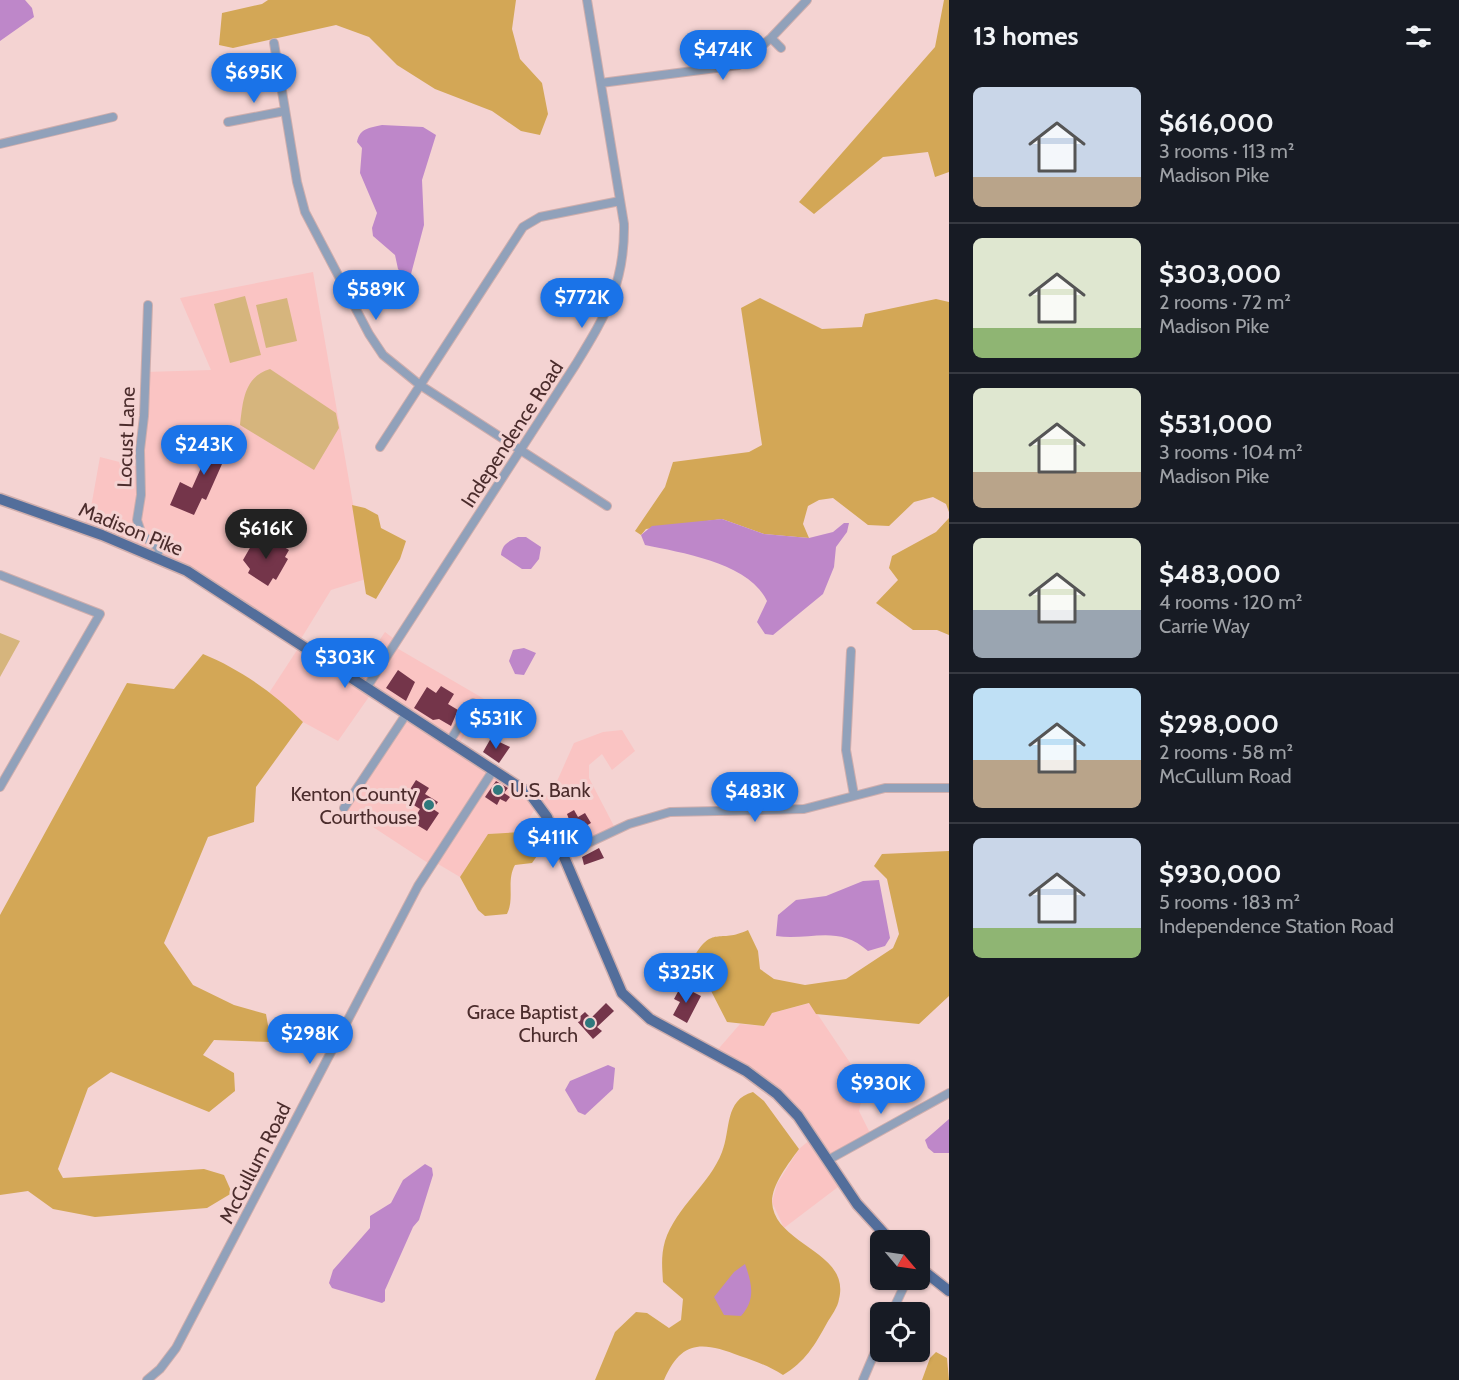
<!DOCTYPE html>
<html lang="en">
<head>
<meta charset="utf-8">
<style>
	body { margin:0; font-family:Cabin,sans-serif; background:#242831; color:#f1f3f6; height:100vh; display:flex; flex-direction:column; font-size:22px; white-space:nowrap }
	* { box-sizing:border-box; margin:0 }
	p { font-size:20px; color:#9ea1a6 }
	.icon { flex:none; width:33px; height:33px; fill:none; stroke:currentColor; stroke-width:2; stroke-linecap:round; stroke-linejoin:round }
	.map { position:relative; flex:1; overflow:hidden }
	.panel { display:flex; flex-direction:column; background:#171b24; width:510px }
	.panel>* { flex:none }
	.needle { width:39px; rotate:119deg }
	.tools { position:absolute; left:870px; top:1230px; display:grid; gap:12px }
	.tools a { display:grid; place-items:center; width:60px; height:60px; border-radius:9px; background:#171b24; box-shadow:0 2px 4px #0004; font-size:30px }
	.price { position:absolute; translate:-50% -51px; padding:0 14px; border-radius:21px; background:#1a73e8; color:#fff; font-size:20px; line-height:39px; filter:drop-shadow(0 2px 3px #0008) }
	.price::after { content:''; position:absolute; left:50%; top:36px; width:18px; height:14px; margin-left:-9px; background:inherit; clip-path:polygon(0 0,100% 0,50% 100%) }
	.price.current { background:#222; color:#fff }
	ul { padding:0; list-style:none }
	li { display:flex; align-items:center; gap:18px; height:150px; padding:0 24px }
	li+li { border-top:2px solid #363941 }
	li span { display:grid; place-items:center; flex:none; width:168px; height:120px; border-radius:9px; color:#555 }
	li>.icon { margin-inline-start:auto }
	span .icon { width:72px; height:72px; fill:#fffc; stroke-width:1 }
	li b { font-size:26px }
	h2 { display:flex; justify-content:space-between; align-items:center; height:72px; padding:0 24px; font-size:26px }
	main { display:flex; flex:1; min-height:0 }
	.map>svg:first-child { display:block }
	.built { fill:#fac4c3 }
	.green { fill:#d6b57d }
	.forest { fill:#d3a756 }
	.water { fill:#be87c9 }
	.building { fill:#74354a }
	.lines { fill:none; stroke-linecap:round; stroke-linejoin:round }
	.minor-casing { stroke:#cfaead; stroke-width:10 }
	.major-casing { stroke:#cfaead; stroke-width:13 }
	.minor { stroke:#91a1ba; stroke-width:8 }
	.major { stroke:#536e9b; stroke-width:10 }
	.poi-dot { fill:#2f797d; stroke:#f4d3d2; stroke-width:2 }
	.labels { text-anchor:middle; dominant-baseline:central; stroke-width:6; stroke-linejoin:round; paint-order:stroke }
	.street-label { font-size:20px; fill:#4b2c2c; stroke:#f4d3d2 }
	.poi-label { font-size:20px; fill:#4b2c2c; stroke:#f4d3d2; text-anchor:end }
</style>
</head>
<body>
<main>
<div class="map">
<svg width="949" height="1380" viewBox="0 0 949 1380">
	<rect width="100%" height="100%" fill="#f4d3d2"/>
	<path class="built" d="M313,272L366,579L331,590L299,642L210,585L83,529L92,502L100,457L139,467L145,372L211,370L180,298Z
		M385,632L398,642L395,647L486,700L458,746L539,803L549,794L558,779L574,743L603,732L622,730L635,751L612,770L602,754L589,765V778L616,830L563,855L539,803L520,832L488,834L460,877L433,861L431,865L344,808L405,716L373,691L338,741L303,722L269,693L301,644L354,678Z
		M810,1003L865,1085L859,1111L871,1135L828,1160L842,1184L784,1228L772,1202L777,1184L799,1149L812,1138L787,1103L714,1054L740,1024L764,1026L772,1013Z"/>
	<path class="green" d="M245,296L261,355L230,363L214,304Z
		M287,298L297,341L266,348L256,305Z
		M270,369L336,413L339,428L314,470L240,425C243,401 244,377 270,369Z
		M0,633L20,641L0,677Z"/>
	<path class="forest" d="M268,0H516L512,29L520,59L542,83L548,114L540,135L521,131L492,111L435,89L397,65L369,37L336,25L233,48L219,45L222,13L262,4Z
		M944,0H949V172L935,177L928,152L883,157L814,214L799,202L935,47Z
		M760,298L822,329L862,327L865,314L936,299L949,302V512L946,504L933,497L914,502L889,526L868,525L833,498L819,500L808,506L803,524L809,538L764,534L722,519L646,529L641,535L635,531L665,487L673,462L749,452L762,445L741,308Z
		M352,505L365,508L378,515L381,528L406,541L400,559L376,599L366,594Z
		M949,518V635L937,630H913L876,603L898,580L889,568L892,556L936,532Z
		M203,654C240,669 275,694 303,722L256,787L254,822L208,837L164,943L193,985L234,1005L266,1014L271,1042L214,1040L203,1055L234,1073L235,1091L209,1112L111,1072L88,1088L58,1169L63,1178L204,1169L224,1175L232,1193L207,1208L95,1217L53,1209L28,1191L0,1195V915L127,683L174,689Z
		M520,832L533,844L537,856L532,863L515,865C506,881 515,898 507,914L485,916L478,910L460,877L488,834Z
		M949,851V996L919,1024L816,1014L809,1003L772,1013L764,1026L727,1022L709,987L696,972L693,959C712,924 719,944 748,930L758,951L760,969L774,979L805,985L846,979L893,948L899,934L887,879L874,866L882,854Z
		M753,1092L764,1101L799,1149C789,1163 772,1184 772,1202C774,1245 851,1251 839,1299C838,1307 831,1316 827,1323C815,1345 805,1362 783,1375C769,1366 755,1361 740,1356C703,1342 682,1339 664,1380H595L615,1332L636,1312L647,1313L669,1328L681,1320L683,1299L663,1282C662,1267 661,1255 665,1241C676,1207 710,1184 722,1152C731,1130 724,1100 753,1092Z
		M936,1352L947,1358L949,1380H922L930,1358Z"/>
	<path class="water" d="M0,0H25L32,8L34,17L0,41Z
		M382,125L423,127L436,135L422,180L424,225L411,274L403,275L398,269L395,255L373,236L372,228L377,213L360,173L362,148L357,142C360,128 369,128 382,125Z
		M722,519L764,534L809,538L833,532L844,523H849L847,532L836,547L834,567L823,594L773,635L765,634L757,622L767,601C749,563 683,553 645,545L641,535L652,526Z
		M518,537H526L541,547L539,559L531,569H522L501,555C502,544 509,541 518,537Z
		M524,648L536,653L524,675L515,674L509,661L513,650Z
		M879,880L890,938L885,946L868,951C838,924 810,941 776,936L778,915L796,900L826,896L863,881Z
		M608,1065L615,1068L613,1089L585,1115L578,1112L565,1090L570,1081Z
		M949,1119V1153H934L928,1148L925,1140Z
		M425,1164L432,1168L433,1175L419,1220L413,1227L385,1290V1301L382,1303L332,1288L329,1283L333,1270L370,1228V1216L391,1203L403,1180Z
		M745,1264C752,1284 756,1299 741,1316L724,1315L714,1297L734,1272Z"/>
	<path class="building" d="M218,430L234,437L206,500L202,498L194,515L170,505L180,482L192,488Z
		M269,538L289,550L285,557L288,559L276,580L273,578L268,586L248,573L250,569L243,560L255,539L267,543Z
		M398,670L415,682L406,701L386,688Z
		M441,686L454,694L448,704L458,710L451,726L439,719L433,720L414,708L427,687L436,693Z
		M491,738L510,747L499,763L483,752Z
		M416,780L429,788L425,794L438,802L433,809L439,813L427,831L412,822L420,809L404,799Z
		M496,781L508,788L504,793L510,797L506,802L500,799L497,805L485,797Z
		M574,810L578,817L585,813L591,823L574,833L567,814Z
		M599,848L604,858L584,865L582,857Z
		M681,986L701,996L687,1023L673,1015L680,1002L674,999Z
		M606,1003L614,1011L597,1027L602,1031L593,1039L576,1020L585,1012L591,1018Z"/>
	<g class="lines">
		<g class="minor-casing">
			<path id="minor" d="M771,38L781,48
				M274,43L297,182L305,212L369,334L383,355L420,385L607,506
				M601,83L739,65L771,38L807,0
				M228,122L285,111
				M0,144L113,117
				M148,305L144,416L140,450L141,495L137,520L142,535L160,549L156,557
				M380,447L523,227L540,217L620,201
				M0,575L100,614L0,787
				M851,651L846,750L854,795
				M367,687L576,364C606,315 625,283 624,224L587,0
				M450,741L473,703
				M344,808L407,713
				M563,855L629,824L670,812L804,809L885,788H949
				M828,1160L949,1093
				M892,1312L907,1280
				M147,1380L160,1369L176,1348L418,886L494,769
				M863,1380L880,1340"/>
		</g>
		<g class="major-casing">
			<path id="major" d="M0,499L102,535L187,571L530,794L547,817L622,993L650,1019L746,1071L777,1094L798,1116L857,1204L890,1240
				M920,1268L949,1291"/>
		</g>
		<use href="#minor" class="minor"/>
		<use href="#major" class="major"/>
	</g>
	<g class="poi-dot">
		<circle cx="498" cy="790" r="6"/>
		<circle cx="429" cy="805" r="6"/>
		<circle cx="590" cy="1023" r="6"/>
	</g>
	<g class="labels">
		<g class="street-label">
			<text transform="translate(512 434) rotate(-57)">Independence Road</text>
			<text transform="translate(126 437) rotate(-88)">Locust Lane</text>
			<text transform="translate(131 529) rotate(22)">Madison Pike</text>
			<text transform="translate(255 1163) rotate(-63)">McCullum Road</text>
		</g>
		<g class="poi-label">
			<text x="510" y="790" text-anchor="start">U.S. Bank</text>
			<text x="417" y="794">Kenton County<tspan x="417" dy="23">Courthouse</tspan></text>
			<text x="578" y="1012">Grace Baptist<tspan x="578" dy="23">Church</tspan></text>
		</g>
	</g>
</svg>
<div class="tools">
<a><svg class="needle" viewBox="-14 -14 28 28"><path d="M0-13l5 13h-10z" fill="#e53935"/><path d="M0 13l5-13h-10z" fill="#9ea1a6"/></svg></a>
<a><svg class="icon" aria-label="locate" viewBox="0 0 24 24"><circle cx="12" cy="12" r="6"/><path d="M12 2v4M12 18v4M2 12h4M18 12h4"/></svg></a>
</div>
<b class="price" style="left:723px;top:81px">$474K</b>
<b class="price" style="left:254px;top:104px">$695K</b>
<b class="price" style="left:376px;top:321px">$589K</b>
<b class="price" style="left:582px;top:329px">$772K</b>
<b class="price" style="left:204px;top:476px">$243K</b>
<b class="price current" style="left:266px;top:560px">$616K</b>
<b class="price" style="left:345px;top:689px">$303K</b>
<b class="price" style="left:496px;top:750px">$531K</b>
<b class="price" style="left:755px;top:823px">$483K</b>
<b class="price" style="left:553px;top:869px">$411K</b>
<b class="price" style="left:686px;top:1004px">$325K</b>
<b class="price" style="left:310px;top:1065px">$298K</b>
<b class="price" style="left:881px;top:1115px">$930K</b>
</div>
<section class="panel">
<h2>13 homes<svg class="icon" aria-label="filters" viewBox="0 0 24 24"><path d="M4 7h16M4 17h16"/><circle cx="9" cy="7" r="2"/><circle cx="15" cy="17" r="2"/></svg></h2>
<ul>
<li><span style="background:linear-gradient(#c9d6e8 75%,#b9a48a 0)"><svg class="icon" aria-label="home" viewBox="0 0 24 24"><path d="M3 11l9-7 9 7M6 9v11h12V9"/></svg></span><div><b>$616,000</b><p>3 rooms · 113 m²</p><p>Madison Pike</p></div></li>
<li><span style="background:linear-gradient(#dfe7d0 75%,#8fb573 0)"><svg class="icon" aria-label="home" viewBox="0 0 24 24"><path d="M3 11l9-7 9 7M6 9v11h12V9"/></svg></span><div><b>$303,000</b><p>2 rooms · 72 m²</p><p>Madison Pike</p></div></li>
<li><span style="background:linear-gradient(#dfe7d0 70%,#b9a48a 0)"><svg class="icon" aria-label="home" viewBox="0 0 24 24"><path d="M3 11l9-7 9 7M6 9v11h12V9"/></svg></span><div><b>$531,000</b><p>3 rooms · 104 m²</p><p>Madison Pike</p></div></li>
<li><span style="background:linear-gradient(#dfe7d0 60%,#9aa5b1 0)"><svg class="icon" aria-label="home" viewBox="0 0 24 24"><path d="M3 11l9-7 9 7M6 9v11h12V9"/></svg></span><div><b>$483,000</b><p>4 rooms · 120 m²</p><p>Carrie Way</p></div></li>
<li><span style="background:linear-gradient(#bfe0f5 60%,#b9a48a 0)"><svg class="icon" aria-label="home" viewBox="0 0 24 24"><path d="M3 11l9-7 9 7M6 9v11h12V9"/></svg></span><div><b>$298,000</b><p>2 rooms · 58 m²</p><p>McCullum Road</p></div></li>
<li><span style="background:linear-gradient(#c9d6e8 75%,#8fb573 0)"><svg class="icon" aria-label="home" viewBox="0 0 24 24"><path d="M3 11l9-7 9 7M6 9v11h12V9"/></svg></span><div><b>$930,000</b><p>5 rooms · 183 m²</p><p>Independence Station Road</p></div></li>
</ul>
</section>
</main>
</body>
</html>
